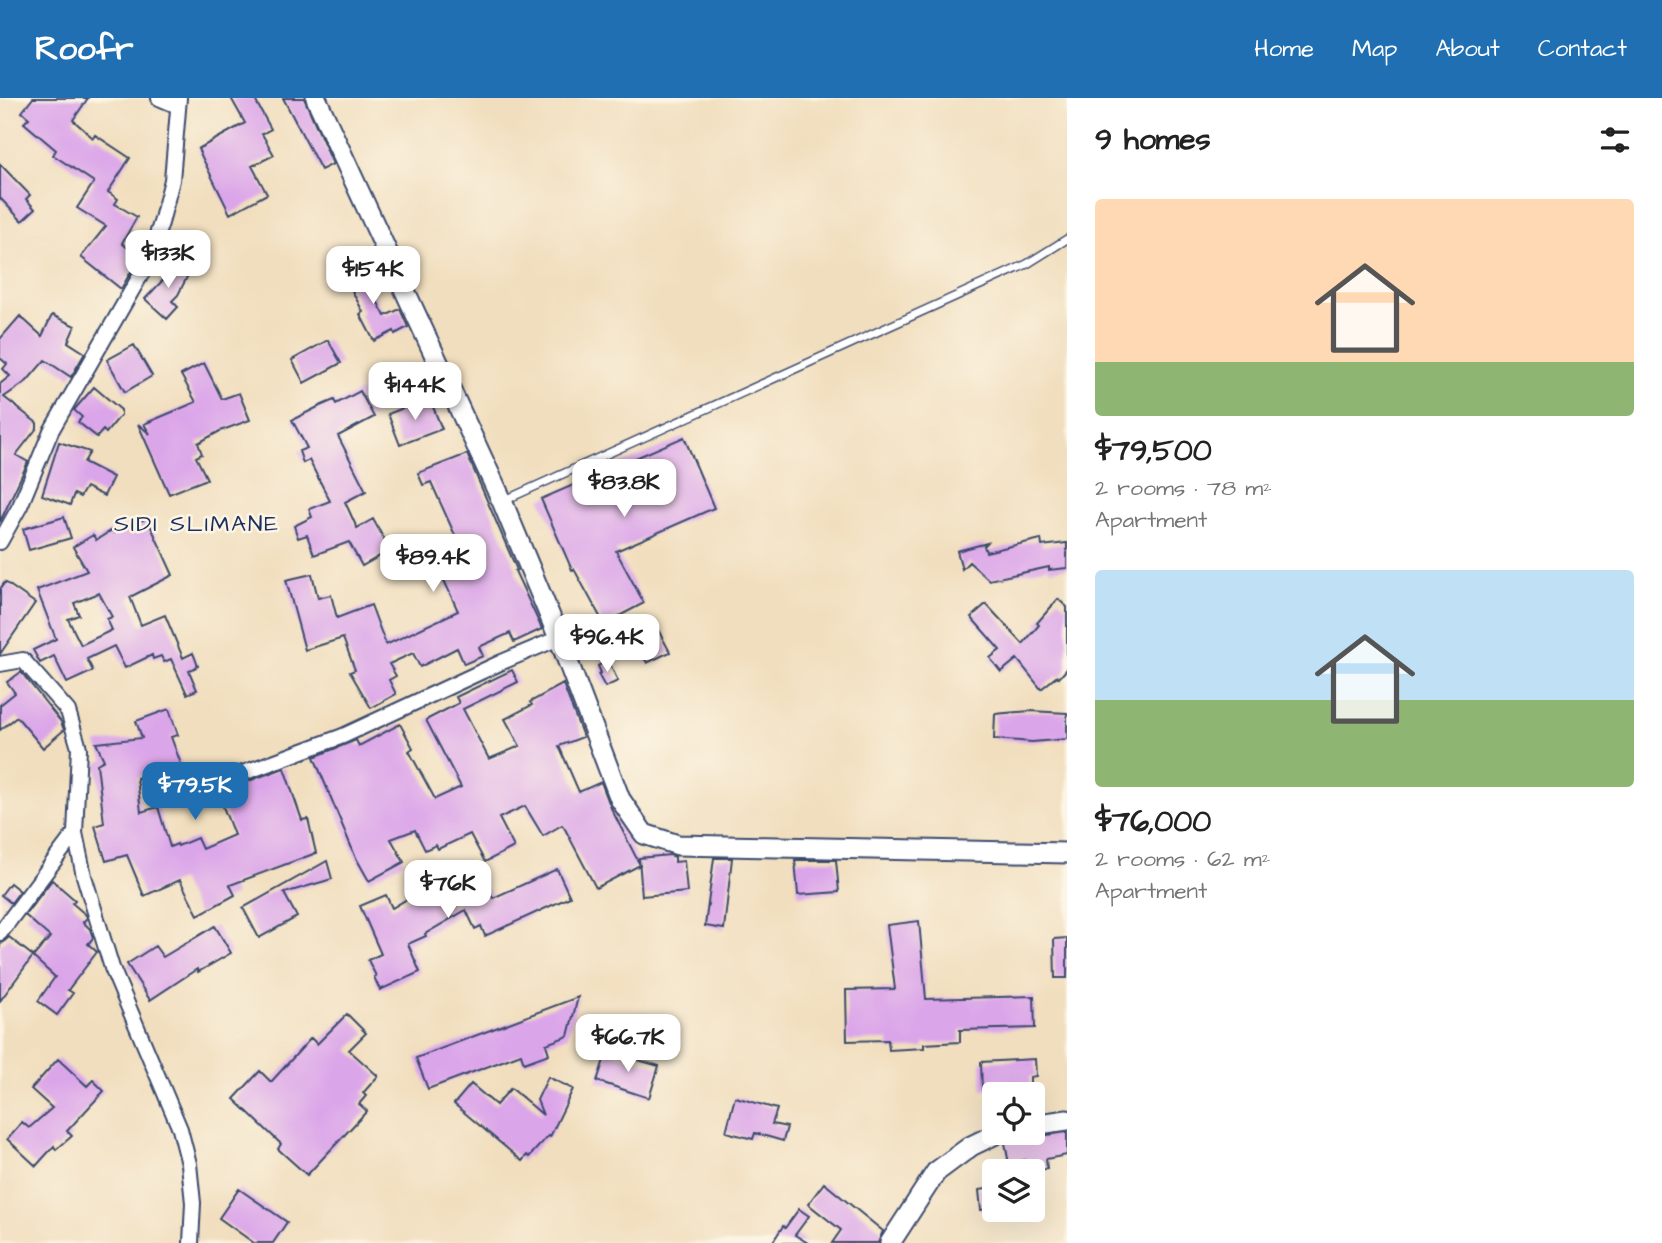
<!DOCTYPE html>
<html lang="en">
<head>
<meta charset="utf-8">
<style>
	body { margin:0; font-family:"Architects Daughter",sans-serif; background:#f6f6f6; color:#222; height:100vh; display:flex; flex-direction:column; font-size:26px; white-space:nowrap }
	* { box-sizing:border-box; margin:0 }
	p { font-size:23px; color:#767676 }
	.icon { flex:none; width:38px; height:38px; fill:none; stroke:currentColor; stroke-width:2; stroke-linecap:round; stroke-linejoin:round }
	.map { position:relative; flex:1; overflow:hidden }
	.drawer { display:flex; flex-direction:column; background:#fff; width:595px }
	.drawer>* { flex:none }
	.tools { position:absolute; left:982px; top:984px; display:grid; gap:14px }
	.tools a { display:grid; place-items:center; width:63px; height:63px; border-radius:7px; background:#fff; box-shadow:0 7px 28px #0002; font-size:35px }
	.price { position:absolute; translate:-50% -60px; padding:0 16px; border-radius:14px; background:#fff; color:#222; font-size:23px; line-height:46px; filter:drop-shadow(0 2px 4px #0008) }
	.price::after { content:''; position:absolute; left:50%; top:42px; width:21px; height:16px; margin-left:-10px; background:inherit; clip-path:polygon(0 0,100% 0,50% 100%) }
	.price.selected { background:#1f6fb2; color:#fff }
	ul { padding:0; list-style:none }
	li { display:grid; align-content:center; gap:14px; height:371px; padding:0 28px }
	li span { display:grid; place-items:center; height:217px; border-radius:7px; color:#555 }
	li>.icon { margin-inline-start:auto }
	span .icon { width:126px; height:126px; fill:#fffc; stroke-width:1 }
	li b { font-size:30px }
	h2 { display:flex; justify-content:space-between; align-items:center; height:84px; padding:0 28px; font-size:30px }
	header { display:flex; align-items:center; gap:42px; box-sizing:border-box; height:98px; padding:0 35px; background:#1f6fb2; color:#fff }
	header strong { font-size:33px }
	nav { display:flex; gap:38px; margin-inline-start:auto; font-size:24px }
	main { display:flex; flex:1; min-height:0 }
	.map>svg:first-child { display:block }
	.building { fill:#dba6e9; fill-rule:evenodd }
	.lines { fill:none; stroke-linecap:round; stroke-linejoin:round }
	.lane-casing { stroke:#3b496c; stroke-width:10 }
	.street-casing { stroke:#3b496c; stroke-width:18 }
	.secondary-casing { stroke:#3b496c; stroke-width:23 }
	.lane { stroke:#fff; stroke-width:7 }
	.street { stroke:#fff; stroke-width:14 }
	.secondary { stroke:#fff; stroke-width:19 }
	.labels { text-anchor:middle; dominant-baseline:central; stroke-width:5; stroke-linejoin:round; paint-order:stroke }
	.quarter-label { font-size:23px; letter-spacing:2px; fill:#1b2f5e; stroke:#fcf5e5 }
</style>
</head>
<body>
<header>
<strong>Roofr</strong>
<nav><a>Home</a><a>Map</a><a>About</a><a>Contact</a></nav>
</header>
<main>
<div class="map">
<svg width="1067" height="1145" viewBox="0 0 1067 1145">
	<rect width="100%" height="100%" fill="#fcf5e5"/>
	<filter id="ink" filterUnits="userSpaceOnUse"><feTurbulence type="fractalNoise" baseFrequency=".0143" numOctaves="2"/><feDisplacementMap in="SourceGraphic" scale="14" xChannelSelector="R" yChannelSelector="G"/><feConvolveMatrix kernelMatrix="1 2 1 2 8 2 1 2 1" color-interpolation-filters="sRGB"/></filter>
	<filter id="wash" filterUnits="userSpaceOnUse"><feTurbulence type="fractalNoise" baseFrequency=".00686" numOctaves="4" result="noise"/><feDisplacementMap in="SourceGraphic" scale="28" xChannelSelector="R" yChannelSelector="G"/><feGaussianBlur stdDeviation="1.57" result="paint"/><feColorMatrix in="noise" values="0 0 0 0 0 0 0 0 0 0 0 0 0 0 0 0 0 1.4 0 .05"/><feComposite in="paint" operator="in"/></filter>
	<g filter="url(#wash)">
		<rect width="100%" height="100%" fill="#f1debe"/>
		<g id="blocks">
			<path class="building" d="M33,0H88L73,22L93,40L95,37L130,60L108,94L118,101L115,106L137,119L122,145L139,160L121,191L81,159L106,128L77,110L94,84L53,57L56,52L24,25L29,20L22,14Z
				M231,0H254L271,31L262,36L274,57L252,68L267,96L230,116L198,51L245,25Z
				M283,0H304L333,66L321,72Z
				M0,66L30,97L26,101L35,111L22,123L0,100Z
				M168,163L189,175L178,197L172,203L178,209L167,221L145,201L166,179L161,176Z
				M362,165L373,186L369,188L385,218L400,211L408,229L395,236L394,233L374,243L360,216L363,214L343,175Z
				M52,217L75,228L68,244L85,255L71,279L45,262L27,283L4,299L37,325V330L16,357L28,364L0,424V286L10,278L3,271L7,266L0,260V241L20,218L42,238Z
				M328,242L341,265L304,285L292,262Z
				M134,247L152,278L125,294L107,262Z
				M204,265L222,301L239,295L250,322L220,333L198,345L202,356L196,359L207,381L169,396L138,326L150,336L144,326L196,304L181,277Z
				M94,289L121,312V317L106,335L103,332L97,339L78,324L82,319L74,312Z
				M360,293L374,319L338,338L366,393L345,404L357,430L373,421L390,452L362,468L349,444L314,457L307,437L298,440L294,428L312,419L309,411L330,403L309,362L303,365L299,353L307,350L292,322L320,308L334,302L336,306Z
				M421,303L422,307L431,304L442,331L400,347L388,316Z
				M684,339L714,410L616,453L644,505L604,526L574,471L572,472L541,401Z
				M59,344L90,354L84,364L113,379L104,398L86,389L80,399L74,396L70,407L42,397Z
				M467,356L517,472L515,473L542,531L514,544L510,535L479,549L483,558L464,566L457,550L420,569L413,555L389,566L396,578L389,582L396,596L371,610L350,574L355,572L343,540L305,552L286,482L312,476L318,500L331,497L337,520L371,507L386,547L458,513L433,458L459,446L431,384L423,387L418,375Z
				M64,419L71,440L29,452L23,431Z
				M147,420L173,477L130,499L141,527L165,517L183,560L193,555L198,568L189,573L197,592L187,596L171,561L164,564L161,558L153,561L152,557L125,570L114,548L87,561L93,573L67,585L54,558L40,565L33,552L56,541L37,492L87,473L73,449L93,437L96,442L112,432L114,435ZM99,495L112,519L107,521L112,532L81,547L68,521L79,517L74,505Z
				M1041,441L1042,448L1067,445V470L1049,472V469L989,482L969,464L962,471L957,453L987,445L984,448L986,454Z
				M5,484L35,505L0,556V491Z
				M1058,501L1067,509V571L1059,580L1057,578L1041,591L1017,561L1001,574L990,560L1000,552L971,519L986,506L1023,546L1039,527L1037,525Z
				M656,528L670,554L647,565L634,539Z
				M608,562L618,583L605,589L598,576L601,575L598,568Z
				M512,572L518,584L463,611L489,661L520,648L505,621L532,607L530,604L563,586L583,639L559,648L579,694L601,684L611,710L640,767L596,790L565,731L562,727L543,738L525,708L499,720L514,749L485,764L470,736L438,751L436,747L425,752L415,732L391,741L404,764L369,783L355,758L314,659L356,642L359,648L400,626L413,650L409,653L435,701L461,689L426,622L459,605L456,599Z
				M21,574L61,624L64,632L43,650L17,619L0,632V607L15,595L7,584Z
				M169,611L178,637L171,639L181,666L137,680L141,714L158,709L170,749L177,746L178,748L197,740L202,751L234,737L215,688L227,683L233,687H238L284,670L302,722L308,721L316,755L230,787L235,797L198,817L180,782L144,798L127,757L106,763L95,728L104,725L97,666L104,662L96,645L142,640L136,623Z
				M1030,613L1067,615V641L1032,644L994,641L995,616Z
				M670,757L675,759V764L684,763L687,794L642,798L639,760Z
				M714,760H732L724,831L705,828Z
				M795,762H836L839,794L798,797Z
				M327,763L332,781L284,795L297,819L259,840L243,810Z
				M557,771L570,799L485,838L481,828L475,831L466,812L425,836L426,838L408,846L420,874L380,892L374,879L376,878L368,862L381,856L360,808L386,797L392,810L437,783L451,808L488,791L493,800Z
				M52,782L75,802L72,805L86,817L87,820L83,824L90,831L93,840L88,846L97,854L68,892L73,895L57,917L38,903L55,879L33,859L50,839L25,817Z
				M10,785L20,793L11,805L1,797Z
				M919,823L926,901L1034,898L1035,930L960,932V944L924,946V950L889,952L888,942L847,943L846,892L895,891L887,827Z
				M215,828L231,855L198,874L197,871L150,902L127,866L155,848L163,859Z
				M9,839L33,858L0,903V847Z
				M1067,840V880H1055L1054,841Z
				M578,899L568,938L546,946L549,956L524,965L521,956L428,991L416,960Z
				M347,916L366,935L349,952L378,978L363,995L366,998L359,1006L367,1013L307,1077L278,1051L281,1046L234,1001L260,973L271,984L311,940L317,946Z
				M607,953L659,968L649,1000L597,983Z
				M58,961L87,988L93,982L104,993L67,1033L72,1038L56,1052L54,1048L36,1068L7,1041L22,1024L29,1030L52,1010L31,991Z
				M1035,961L1036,978L1030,979V996H995V991L982,992L981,964Z
				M548,979L573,991L550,1039L548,1038L529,1059L527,1057L522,1063L454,1006L471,986L496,1007L511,990L543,1017L537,1002Z
				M735,999L777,1011L772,1026L787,1029L783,1043L755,1035L753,1041L726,1034Z
				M1067,1034V1057L1046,1061L1047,1071L1026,1073L1025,1062L1009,1066L1005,1045L1009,1042L1025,1037L1034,1039Z
				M824,1085L883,1133L878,1145H832L841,1132L808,1106Z
				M994,1090V1111L981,1112L979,1092Z
				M239,1091L287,1124L273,1145H254L219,1120Z
				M799,1111L809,1118L795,1137L808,1145H772L783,1128L785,1130Z"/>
		</g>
	</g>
	<g filter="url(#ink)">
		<use href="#blocks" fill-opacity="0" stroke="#3b496c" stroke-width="2"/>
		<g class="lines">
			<g class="lane-casing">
				<path id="lane" d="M503,403L1027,166L1067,141"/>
			</g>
			<g class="street-casing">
				<path id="street" d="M159,0L178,8
					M0,444L20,408L51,333L147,166L161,125L172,82L179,0
					M0,566L23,562L68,613L79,650L75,735L84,778L112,870L180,1031L189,1066L193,1105L191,1145
					M235,678L343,638L502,564L559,540
					M0,835L75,735"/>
			</g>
			<g class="secondary-casing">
				<path id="secondary" d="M316,0L502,403L559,540L620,701L644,736L678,747L1067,755
					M1032,1027L1067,1022
					M890,1145L936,1074L971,1048L1000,1034"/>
			</g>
			<use href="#lane" class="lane"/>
			<use href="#street" class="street"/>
			<use href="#secondary" class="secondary"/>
		</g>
	</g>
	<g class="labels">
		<g class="quarter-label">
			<text x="197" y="426">SIDI SLIMANE</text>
		</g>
	</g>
</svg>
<div class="tools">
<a><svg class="icon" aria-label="locate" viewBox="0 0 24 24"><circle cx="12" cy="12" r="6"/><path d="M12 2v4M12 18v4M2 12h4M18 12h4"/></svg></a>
<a><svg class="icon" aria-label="layers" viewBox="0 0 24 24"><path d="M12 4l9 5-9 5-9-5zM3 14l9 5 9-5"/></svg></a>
</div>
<b class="price" style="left:168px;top:192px">$133K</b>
<b class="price" style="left:373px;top:208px">$154K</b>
<b class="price" style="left:415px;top:324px">$144K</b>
<b class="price" style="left:624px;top:421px">$83.8K</b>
<b class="price" style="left:433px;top:496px">$89.4K</b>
<b class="price" style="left:607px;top:576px">$96.4K</b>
<b class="price selected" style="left:195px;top:724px">$79.5K</b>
<b class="price" style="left:448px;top:822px">$76K</b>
<b class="price" style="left:628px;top:976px">$66.7K</b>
</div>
<section class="drawer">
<h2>9 homes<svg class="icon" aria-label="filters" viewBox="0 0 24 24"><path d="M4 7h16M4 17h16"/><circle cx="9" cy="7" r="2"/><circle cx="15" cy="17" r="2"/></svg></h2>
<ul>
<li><span style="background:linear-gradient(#ffd9b3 75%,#8fb573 0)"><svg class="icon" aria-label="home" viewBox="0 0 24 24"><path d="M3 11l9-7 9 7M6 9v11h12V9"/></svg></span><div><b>$79,500</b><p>2 rooms · 78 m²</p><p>Apartment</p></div></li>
<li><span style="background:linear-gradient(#bfe0f5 60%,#8fb573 0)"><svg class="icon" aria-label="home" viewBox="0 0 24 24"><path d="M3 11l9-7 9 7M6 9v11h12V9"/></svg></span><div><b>$76,000</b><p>2 rooms · 62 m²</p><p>Apartment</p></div></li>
</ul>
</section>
</main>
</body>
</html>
